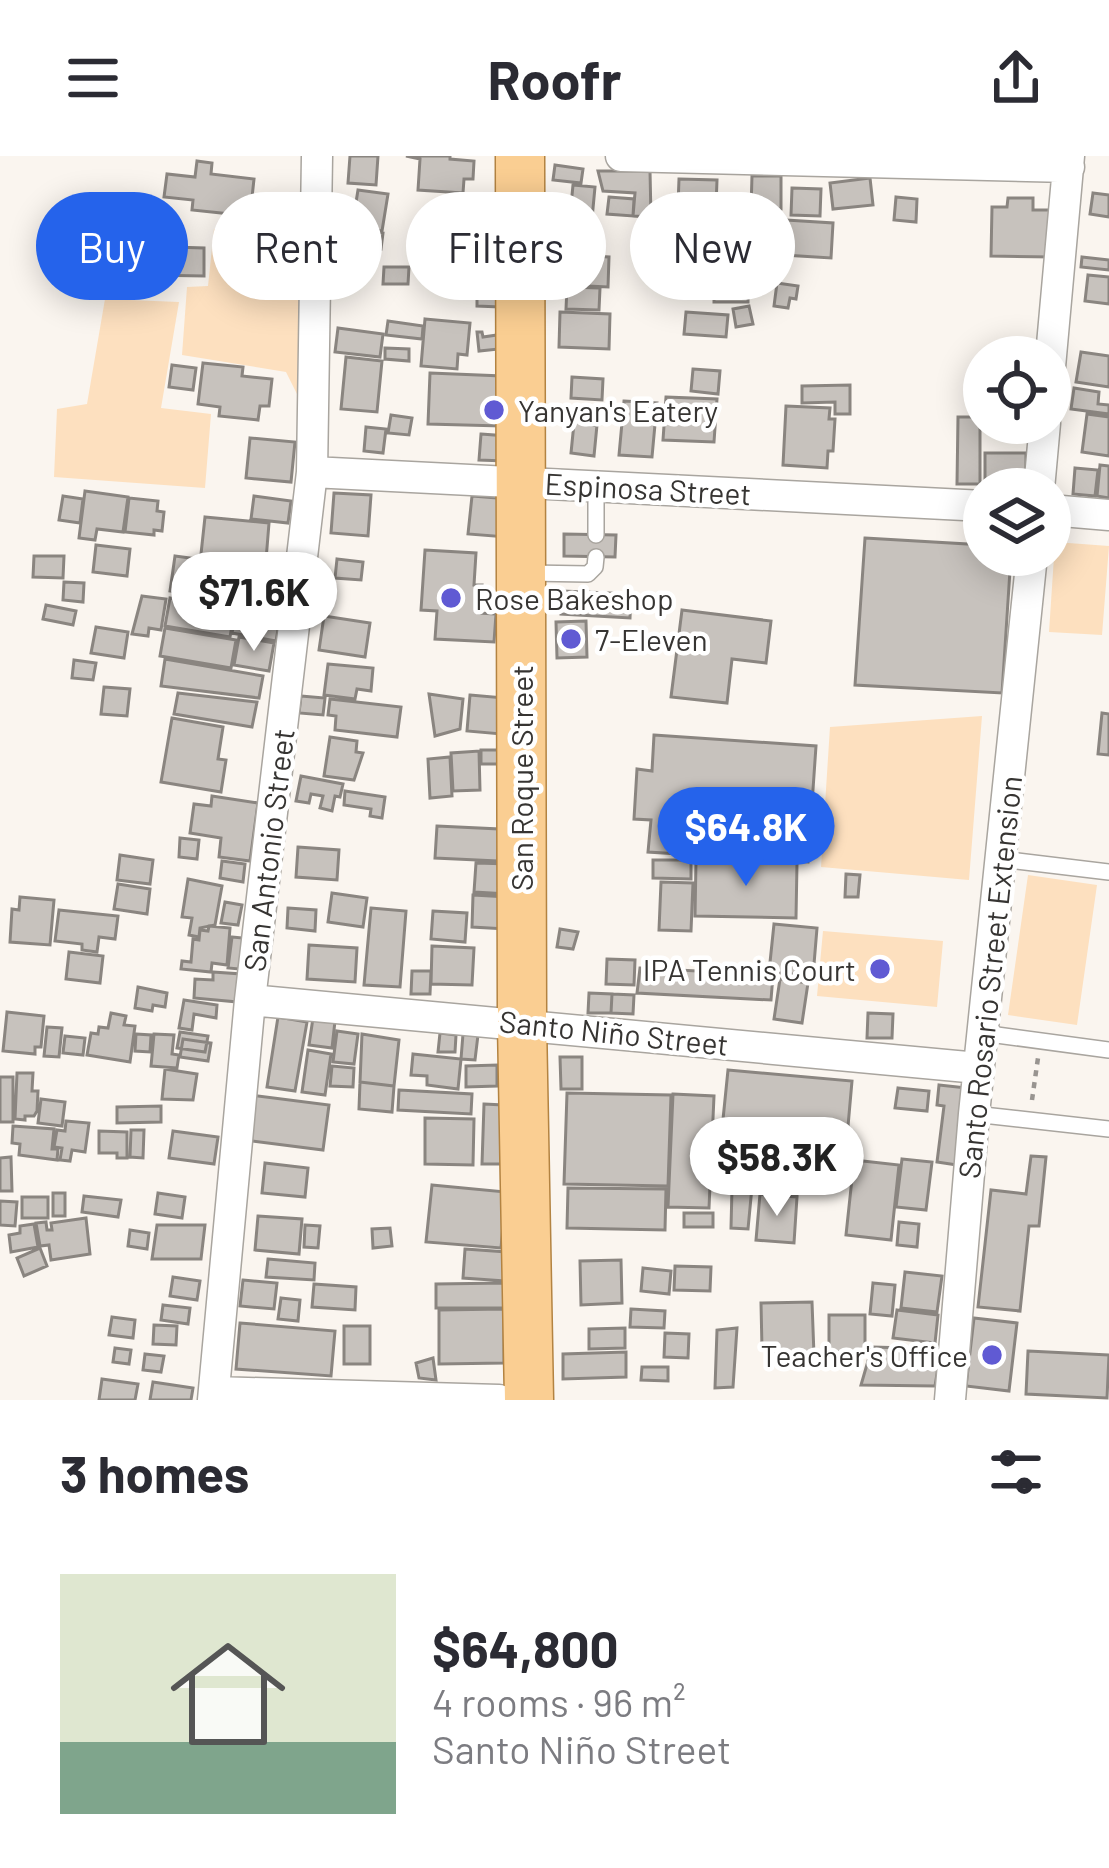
<!DOCTYPE html>
<html lang="en">
<head>
<meta charset="utf-8">
<style>
	body { margin:0; font-family:Barlow,sans-serif; background:#f7f7f7; color:#2b2b33; height:100vh; display:flex; flex-direction:column; font-size:45px; white-space:nowrap }
	* { box-sizing:border-box; margin:0 }
	p { font-size:39px; color:#7c7c81 }
	.icon { flex:none; width:66px; height:66px; fill:none; stroke:currentColor; stroke-width:2; stroke-linecap:round; stroke-linejoin:round }
	.map { position:relative; height:1244px; overflow:hidden }
	.panel { display:flex; flex-direction:column; background:#fff; flex:1 }
	.panel>* { flex:none }
	.top-card { position:absolute; left:36px; top:36px; width:1038px; height:108px; display:flex; gap:24px }
	.fabs { position:absolute; left:963px; top:180px; display:grid; gap:24px }
	.fabs a { display:grid; place-items:center; width:108px; height:108px; border-radius:50%; background:#fff; box-shadow:0 6px 30px #0003; font-size:60px }
	.price { position:absolute; translate:-50% -102px; padding:0 27px; border-radius:42px; background:#fff; color:#222; font-size:39px; line-height:78px; filter:drop-shadow(0 3px 6px #0008) }
	.price::after { content:''; position:absolute; left:50%; top:72px; width:36px; height:27px; margin-left:-18px; background:inherit; clip-path:polygon(0 0,100% 0,50% 100%) }
	.price.selected { background:#2563eb; color:#fff }
	ul { padding:0; list-style:none }
	li { display:flex; align-items:center; gap:36px; height:300px; padding:0 60px }
	li span { display:grid; place-items:center; flex:none; width:336px; height:240px; border-radius:0px; color:#555 }
	li>.icon { margin-inline-start:auto }
	span .icon { width:144px; height:144px; fill:#fffc; stroke-width:1 }
	li b { font-size:51px }
	h2 { display:flex; justify-content:space-between; align-items:center; height:144px; padding:0 60px; font-size:51px }
	.pill { padding:0 42px; border-radius:54px; background:#fff; box-shadow:0 6px 30px #0003; font-size:42px; line-height:108px }
	.pill.selected { background:#2563eb; color:#fff }
	header { display:flex; justify-content:space-between; align-items:center; height:156px; padding:0 60px; background:#fff; font-size:54px; font-weight:700 }
	.map>svg:first-child { display:block }
	.green { fill:#fde0bf }
	.building { fill:#c7c2bd; stroke:#8a8580; stroke-width:3 }
	.lines { fill:none; stroke-linecap:round; stroke-linejoin:round }
	.lane-casing { stroke:#a9a59f; stroke-width:18 }
	.street-casing { stroke:#a9a59f; stroke-width:33 }
	.primary-casing { stroke:#b38341; stroke-width:51 }
	.path { stroke:#989490; stroke-width:4.5; stroke-dasharray:6 6; stroke-linecap:butt }
	.lane { stroke:#fff; stroke-width:15 }
	.street { stroke:#fff; stroke-width:30 }
	.primary { stroke:#face92; stroke-width:48 }
	.poi-dot { fill:#605ad3; stroke:#fff; stroke-width:4.5 }
	.labels { text-anchor:middle; dominant-baseline:central; stroke-width:9; stroke-linejoin:round; paint-order:stroke }
	.poi-label { font-size:30px; fill:#363432; stroke:#fff; text-anchor:start }
	.street-label { font-size:30px; fill:#363432; stroke:#fff }
</style>
</head>
<body>
<header><svg class="icon" aria-label="menu" viewBox="0 0 24 24"><path d="M4 6h16M4 12h16M4 18h16"/></svg>Roofr<svg class="icon" aria-label="share" viewBox="0 0 24 24"><path d="M12 15V3M7 8l5-5 5 5M5 13v7h14v-7"/></svg></header>
<div class="map">
<svg width="1109" height="1244" viewBox="0 0 1109 1244">
	<rect width="100%" height="100%" fill="#faf5ef"/>
	<path class="green" d="M214,73L313,80L305,254L286,216L182,199L187,131L208,130Z
		M105,143L179,146L161,252L211,258L205,332L54,321L57,253L87,248Z
		M1055,386L1109,390L1102,479L1049,476Z
		M982,560L969,724L821,711L830,571Z
		M1028,719L1097,729L1077,869L1008,859Z
		M823,775L943,785L937,851L817,840Z"/>
	<path class="building" d="M350,0H378L376,29L348,27Z
		M406,0H450V3L474,5L473,23H464L463,37L418,34L420,3Z
		M197,5L212,7L211,18L254,23L250,60L192,54L193,44L164,41L167,18L195,21Z
		M555,9L583,13L581,27L553,24Z
		M598,15H650L651,61L633,60L635,37L603,35Z
		M752,20H781V53H751Z
		M870,22L873,49L833,53L830,27Z
		M679,23L717,24L715,78L677,77Z
		M573,29L595,31L592,63L570,60Z
		M792,32L821,33L820,60L791,59Z
		M358,34L388,38L382,75L352,71Z
		M1093,37L1109,39V61L1090,58Z
		M609,41L634,43L633,60L607,58Z
		M896,41L917,43L916,66L894,64Z
		M1008,42H1033V54H1053L1052,101L991,100L992,51H1007Z
		M486,48L487,104L455,105V97H438L437,50Z
		M752,57H780V73H751Z
		M786,64L833,67L831,102L784,99Z
		M361,73L383,77L381,93L358,89Z
		M777,74L779,104L756,106L754,76Z
		M172,91L204,92V120L147,119V100L172,101Z
		M569,99L609,101L608,131L567,129Z
		M1082,101L1109,104V114L1081,111Z
		M384,111H409L408,128H383Z
		M1088,119L1109,121V148L1085,145Z
		M714,121H748V146H714Z
		M477,127L507,128L500,151L477,150Z
		M777,127L798,130L796,143L790,142L788,152L774,150Z
		M567,131L600,132L599,154L566,153Z
		M749,150L753,168L736,171L733,153Z
		M560,156L610,158L609,193L559,191Z
		M686,156L728,159L726,181L684,178Z
		M425,163L470,167L467,199L458,198L457,213L421,210Z
		M388,165L423,170L422,183L386,179Z
		M338,172L383,178L380,201L335,196Z
		M477,176H482L483,181L497,179L499,193L479,195Z
		M385,192L409,193V205L385,203Z
		M1081,196L1109,200V231L1076,226Z
		M346,201L382,205L377,256L341,253Z
		M203,207L243,211L242,220L272,223L269,250H260L258,264L219,260L220,251L198,248Z
		M172,209L196,212L193,234L169,231Z
		M693,213L720,215L718,238L691,235Z
		M430,217L502,220L501,270L428,268Z
		M572,221L603,223L602,244L571,242Z
		M850,229V258H835V246L802,247V230Z
		M1074,232L1099,236L1098,248L1109,249V258L1071,253Z
		M666,241L717,243L714,286L663,284Z
		M624,245L657,247L652,301L619,299Z
		M786,250L830,252L829,263H835L833,295H828L827,312L783,309Z
		M575,257L592,259L591,269H597L594,300L571,297Z
		M1087,258L1109,261V300L1082,296Z
		M391,259L412,262L409,279L388,277Z
		M958,261H980V328H957Z
		M366,271L386,273L383,297L364,295Z
		M481,278L507,280L505,305L479,304Z
		M250,282L295,286L291,326L246,322Z
		M985,297H1026V324H985Z
		M1100,309L1109,310V342L1097,340Z
		M1075,312L1098,314L1095,340L1073,338Z
		M85,335L128,341L123,376L97,373L95,384L79,382Z
		M334,337L371,339L368,380L331,377Z
		M63,340L83,343L80,367L59,364Z
		M254,340L291,345L288,367L251,363Z
		M472,340L510,343L506,381L468,378Z
		M129,342L158,345L157,355L164,356L162,375L154,374V379L125,376Z
		M205,361L269,367L266,404L201,398Z
		M564,378L616,379L615,401L564,400Z
		M865,382L984,389V399H1011L1002,537L855,529Z
		M96,389L130,393L127,420L93,416Z
		M425,394L476,397L474,429H482L479,457L496,458L494,486L435,483L437,455L421,454Z
		M34,400H64L63,422L33,421Z
		M175,400L205,404L199,439L170,435Z
		M208,400L287,414L281,449L246,443L245,450L201,442Z
		M337,403L363,406L361,424L335,422Z
		M64,426L84,427L83,446L63,444Z
		M562,435L631,438L630,462L561,458Z
		M142,440L166,443L161,474L149,472L148,480L132,478Z
		M170,442L235,453L230,481L165,470Z
		M249,445L282,451L276,485L232,477L237,453L247,455Z
		M46,449L76,455L73,469L43,463Z
		M682,454L771,465L766,507L732,503L727,547L671,541Z
		M324,460L370,467L365,501L319,494Z
		M586,465L587,501L557,502L556,466Z
		M96,471L128,476L124,502L91,497Z
		M165,472L236,484L231,512L160,500Z
		M239,481L274,487L269,515L234,509Z
		M165,503L263,520L259,542L161,530Z
		M74,504L96,507L93,524L72,522Z
		M328,508L373,512L371,535L357,533L355,543L324,539Z
		M104,531L130,533L127,560L101,558Z
		M178,537L257,546L252,571L174,558Z
		M429,538L463,543L460,573L435,580Z
		M470,539L505,542L501,578L467,575Z
		M301,540L325,542L323,559L299,557Z
		M330,543L401,551L397,581L335,574L336,560L328,559Z
		M1102,557L1109,558V599L1098,598Z
		M172,562L223,571L218,603L226,604L221,636L161,626Z
		M654,579L816,590L808,706L648,696L651,664L634,663L637,613L652,615Z
		M330,581L357,585L356,596L363,597L354,624L324,620Z
		M481,594H503V608H481Z
		M479,595L480,634L453,635L451,597Z
		M450,601L452,640L430,642L428,603Z
		M301,620L343,628L340,641L335,640L332,655L320,652L323,640L311,638L309,647L296,645Z
		M345,635L385,641L382,662L370,660L371,653L344,649Z
		M212,640L258,647L250,705L219,701L221,682L190,677L194,648L211,650Z
		M437,670L499,673L498,705L435,702Z
		M180,682L199,684L197,703L179,701Z
		M298,691L339,694L337,724L296,721Z
		M120,699L153,704L150,728L117,724Z
		M653,704H691V723L653,722Z
		M222,705L245,708L243,726L220,722Z
		M696,705L797,707L796,762L695,760Z
		M476,707L510,708L508,738L474,736Z
		M846,718L860,719L858,741H845Z
		M188,723L222,730L215,769L200,772L199,781L189,779L192,762L182,761Z
		M661,726L693,727L691,775L659,774Z
		M118,728L150,733L147,758L114,753Z
		M332,737L367,742L363,771L328,766Z
		M473,739L508,741L506,773L472,771Z
		M20,741L54,744L50,789L10,786L12,753L19,754Z
		M225,746L242,749L238,769L221,767Z
		M288,752L316,754L315,775L287,772Z
		M371,752L406,755L400,831L364,829Z
		M59,754L118,760L115,783L99,781L97,796L82,794V788L55,785Z
		M433,755L467,757L465,786L431,783Z
		M774,768L817,772L813,820L769,816Z
		M209,770L230,772L227,809L212,807L211,816L181,813L182,805L191,806L193,783L199,784L200,774L208,775Z
		M560,773L578,776L573,793L557,791Z
		M232,781L243,782L239,813L228,812Z
		M309,789L357,792L355,826L307,823Z
		M432,790L474,792L472,829L431,828Z
		M69,796L103,800L100,827L66,823Z
		M607,803L635,804L634,829L606,828Z
		M640,812L773,819L771,844L637,837Z
		M412,815H431L430,838H411Z
		M213,816L241,818L238,846L194,842L195,823L213,824Z
		M780,823L808,827L802,867L774,863Z
		M138,831L167,837L165,851L153,849L152,855L135,852Z
		M589,837L612,838L611,857H588Z
		M612,838L634,839L633,858L611,857Z
		M184,844L217,849L216,862L194,858L192,874L179,872Z
		M7,856L44,860L41,891H35V898L3,895Z
		M111,857L126,860L124,869L135,870L130,906L87,899L91,877L98,878L99,871L108,872Z
		M868,857L893,858L892,882H867Z
		M278,861L307,866L295,935L267,931Z
		M313,862L335,865L332,892L309,889Z
		M47,871L62,872L59,901L44,900Z
		M337,875L358,878L354,908L333,906Z
		M180,876L208,880L205,896L177,892Z
		M440,877L456,879L455,896H438Z
		M136,878L151,879L150,896L135,895Z
		M154,878L174,879L172,898L179,899L177,912L151,910Z
		M362,878L399,884L394,930L360,926Z
		M463,878L478,879L475,904L461,903Z
		M65,880L85,882L83,899L63,897Z
		M183,883L211,887L208,905L180,901Z
		M308,894L331,898L325,939L302,936Z
		M413,898L461,903L458,933L427,929V920L411,919Z
		M560,901H582V933H561Z
		M497,909V930L466,931V910Z
		M332,910L354,912L353,931L330,930Z
		M165,913L197,918L193,944L162,943Z
		M728,914L852,925L845,1004L720,993Z
		M17,917H33L32,935H38L37,955L34,960H25V964L15,963Z
		M0,921H13V966H0Z
		M360,926L394,930L392,956L359,953Z
		M939,929L967,932L957,1009L937,1006L944,950L937,949Z
		M898,932L929,935L927,955L895,952Z
		M399,934L472,938L471,958L398,954Z
		M567,937L671,939L668,1030L564,1028Z
		M673,938L714,940L709,1052L668,1051Z
		M250,939L329,949L323,994L245,984Z
		M41,943L65,946L62,970L38,967Z
		M484,948L503,949L502,1008H482Z
		M161,950V966L117,967V951Z
		M425,962L474,963L473,1009L425,1008Z
		M66,965L89,967L85,996L72,994L70,1005L60,1004L62,992L54,991L57,974L65,975Z
		M13,970L54,973L52,993H58L57,1004L19,999L20,988L12,987Z
		M131,974H144L143,1002L130,1001Z
		M99,975L127,976V1002H117V997H99Z
		M173,975L218,981L214,1008L169,1002Z
		M1031,1000L1046,1001L1039,1070H1029L1020,1155L978,1151L991,1034L1026,1038Z
		M11,1001L12,1035H0V1002Z
		M902,1003L932,1006L926,1054L896,1051Z
		M854,1004L899,1009L891,1084L846,1079Z
		M265,1007L308,1012L305,1041L262,1037Z
		M775,1012L799,1015L797,1038L772,1035Z
		M432,1029L506,1036L501,1092L426,1086Z
		M752,1031L748,1073L731,1072L732,1032Z
		M568,1032L666,1033L665,1074L567,1072Z
		M53,1037H65V1060H53Z
		M158,1037L185,1041L182,1062L155,1058Z
		M760,1038L797,1041L794,1087L756,1084Z
		M84,1040L121,1044L118,1061L82,1056Z
		M22,1041H48V1062H22Z
		M0,1045L17,1046L15,1070L0,1069Z
		M684,1057H713V1071H684Z
		M258,1060L302,1063L299,1098L255,1094Z
		M86,1062L90,1098L51,1104L49,1089L40,1090L36,1067L46,1066L47,1074H52L51,1067Z
		M899,1066L919,1068L917,1091L897,1089Z
		M34,1068L38,1091L11,1096L9,1079L20,1077V1070Z
		M157,1069H205L201,1103H152Z
		M305,1069L320,1070L318,1092L304,1091Z
		M390,1072L392,1090L373,1092L372,1073Z
		M130,1074L149,1077L147,1093L128,1090Z
		M40,1092L47,1110L24,1120L17,1102Z
		M465,1093L507,1096L505,1125L463,1122Z
		M268,1103L315,1107L314,1124L266,1121Z
		M621,1104L622,1147L581,1149L580,1105Z
		M675,1110L711,1111L710,1135L674,1134Z
		M643,1112L671,1115L669,1138L641,1135Z
		M905,1116L942,1120L937,1156L901,1152Z
		M173,1121L200,1125L197,1144L170,1140Z
		M243,1124L277,1127L274,1153L240,1150Z
		M505,1127V1152H436V1128Z
		M873,1127L895,1129L892,1160L870,1158Z
		M314,1128L356,1131L355,1154L312,1151Z
		M281,1142L300,1144L298,1165L278,1163Z
		M812,1146L814,1199H801V1206L773,1207V1193H762L761,1147Z
		M163,1149L190,1152L188,1168L161,1164Z
		M504,1153V1207L439,1208V1154Z
		M631,1153L665,1155L664,1172L630,1171Z
		M897,1154L938,1159L935,1187L893,1182Z
		M829,1159H865V1196H829Z
		M112,1161L135,1164L133,1182L109,1179Z
		M974,1162L1017,1167L1009,1235L966,1230Z
		M240,1167L335,1175L331,1220L236,1213Z
		M154,1169L177,1170L176,1189L153,1188Z
		M344,1170H370V1208H344Z
		M625,1172V1192L589,1193V1173Z
		M737,1172L733,1231L715,1232L717,1174Z
		M665,1177L689,1178L688,1202L664,1201Z
		M872,1191L941,1193L935,1230L861,1229Z
		M115,1192L131,1194L129,1208L113,1206Z
		M1028,1195L1109,1199L1107,1242L1026,1238Z
		M626,1196V1221L563,1223V1198Z
		M145,1198L164,1200L161,1216L143,1214Z
		M433,1202L436,1224L419,1222L416,1207Z
		M642,1211H668V1225L641,1224Z
		M102,1223L138,1228L135,1244H99Z
		M153,1226L193,1232L191,1244H150Z"/>
	<g class="lines">
		<g class="lane-casing">
			<path id="lane" d="M596,379V329
				M528,417L588,418L595,411L596,401
				M1000,703L1109,716
				M982,877L1109,894
				M974,958L1109,973"/>
		</g>
		<g class="street-casing">
			<path id="street" d="M621,0L1069,11
				M1050,211L1069,0
				M312,316L984,350
				M1039,333L1045,267
				M1050,354L1109,359
				M250,844L978,912
				M214,1236L499,1244
				M213,1244L250,844L312,316L317,0
				M950,1244L974,958L1032,399"/>
		</g>
		<g class="primary-casing">
			<path id="primary" d="M520,0L522,867L529,1244"/>
		</g>
		<path class="path" d="M1032,944L1038,902"/>
		<use href="#lane" class="lane"/>
		<use href="#street" class="street"/>
		<use href="#primary" class="primary"/>
	</g>
	<g class="poi-dot">
		<circle cx="494" cy="254" r="12"/>
		<circle cx="451" cy="442" r="12"/>
		<circle cx="571" cy="483" r="12"/>
		<circle cx="880" cy="813" r="12"/>
		<circle cx="992" cy="1199" r="12"/>
	</g>
	<g class="labels">
		<g class="poi-label">
			<text x="518" y="254">Yanyan's Eatery</text>
			<text x="475" y="442">Rose Bakeshop</text>
			<text x="595" y="483">7-Eleven</text>
			<text x="856" y="813" text-anchor="end">IPA Tennis Court</text>
			<text x="968" y="1199" text-anchor="end">Teacher's Office</text>
		</g>
		<g class="street-label">
			<text transform="translate(648 332) rotate(3)">Espinosa Street</text>
			<text transform="translate(521 622) rotate(-90)">San Roque Street</text>
			<text transform="translate(268 694) rotate(-83)">San Antonio Street</text>
			<text transform="translate(989 821) rotate(-84)">Santo Rosario Street Extension</text>
			<text transform="translate(614 876) rotate(6)">Santo Niño Street</text>
		</g>
	</g>
</svg>
<div class="fabs">
<a><svg class="icon" aria-label="locate" viewBox="0 0 24 24"><circle cx="12" cy="12" r="6"/><path d="M12 2v4M12 18v4M2 12h4M18 12h4"/></svg></a>
<a><svg class="icon" aria-label="layers" viewBox="0 0 24 24"><path d="M12 4l9 5-9 5-9-5zM3 14l9 5 9-5"/></svg></a>
</div>
<b class="price" style="left:254px;top:498px">$71.6K</b>
<b class="price selected" style="left:746px;top:733px">$64.8K</b>
<b class="price" style="left:777px;top:1063px">$58.3K</b>
<div class="top-card">
<a class="pill selected">Buy</a>
<a class="pill">Rent</a>
<a class="pill">Filters</a>
<a class="pill">New</a>
</div>
</div>
<section class="panel">
<h2>3 homes<svg class="icon" aria-label="filters" viewBox="0 0 24 24"><path d="M4 7h16M4 17h16"/><circle cx="9" cy="7" r="2"/><circle cx="15" cy="17" r="2"/></svg></h2>
<ul>
<li><span style="background:linear-gradient(#dfe7d0 70%,#7fa58c 0)"><svg class="icon" aria-label="home" viewBox="0 0 24 24"><path d="M3 11l9-7 9 7M6 9v11h12V9"/></svg></span><div><b>$64,800</b><p>4 rooms · 96 m²</p><p>Santo Niño Street</p></div></li>
</ul>
</section>
</body>
</html>
